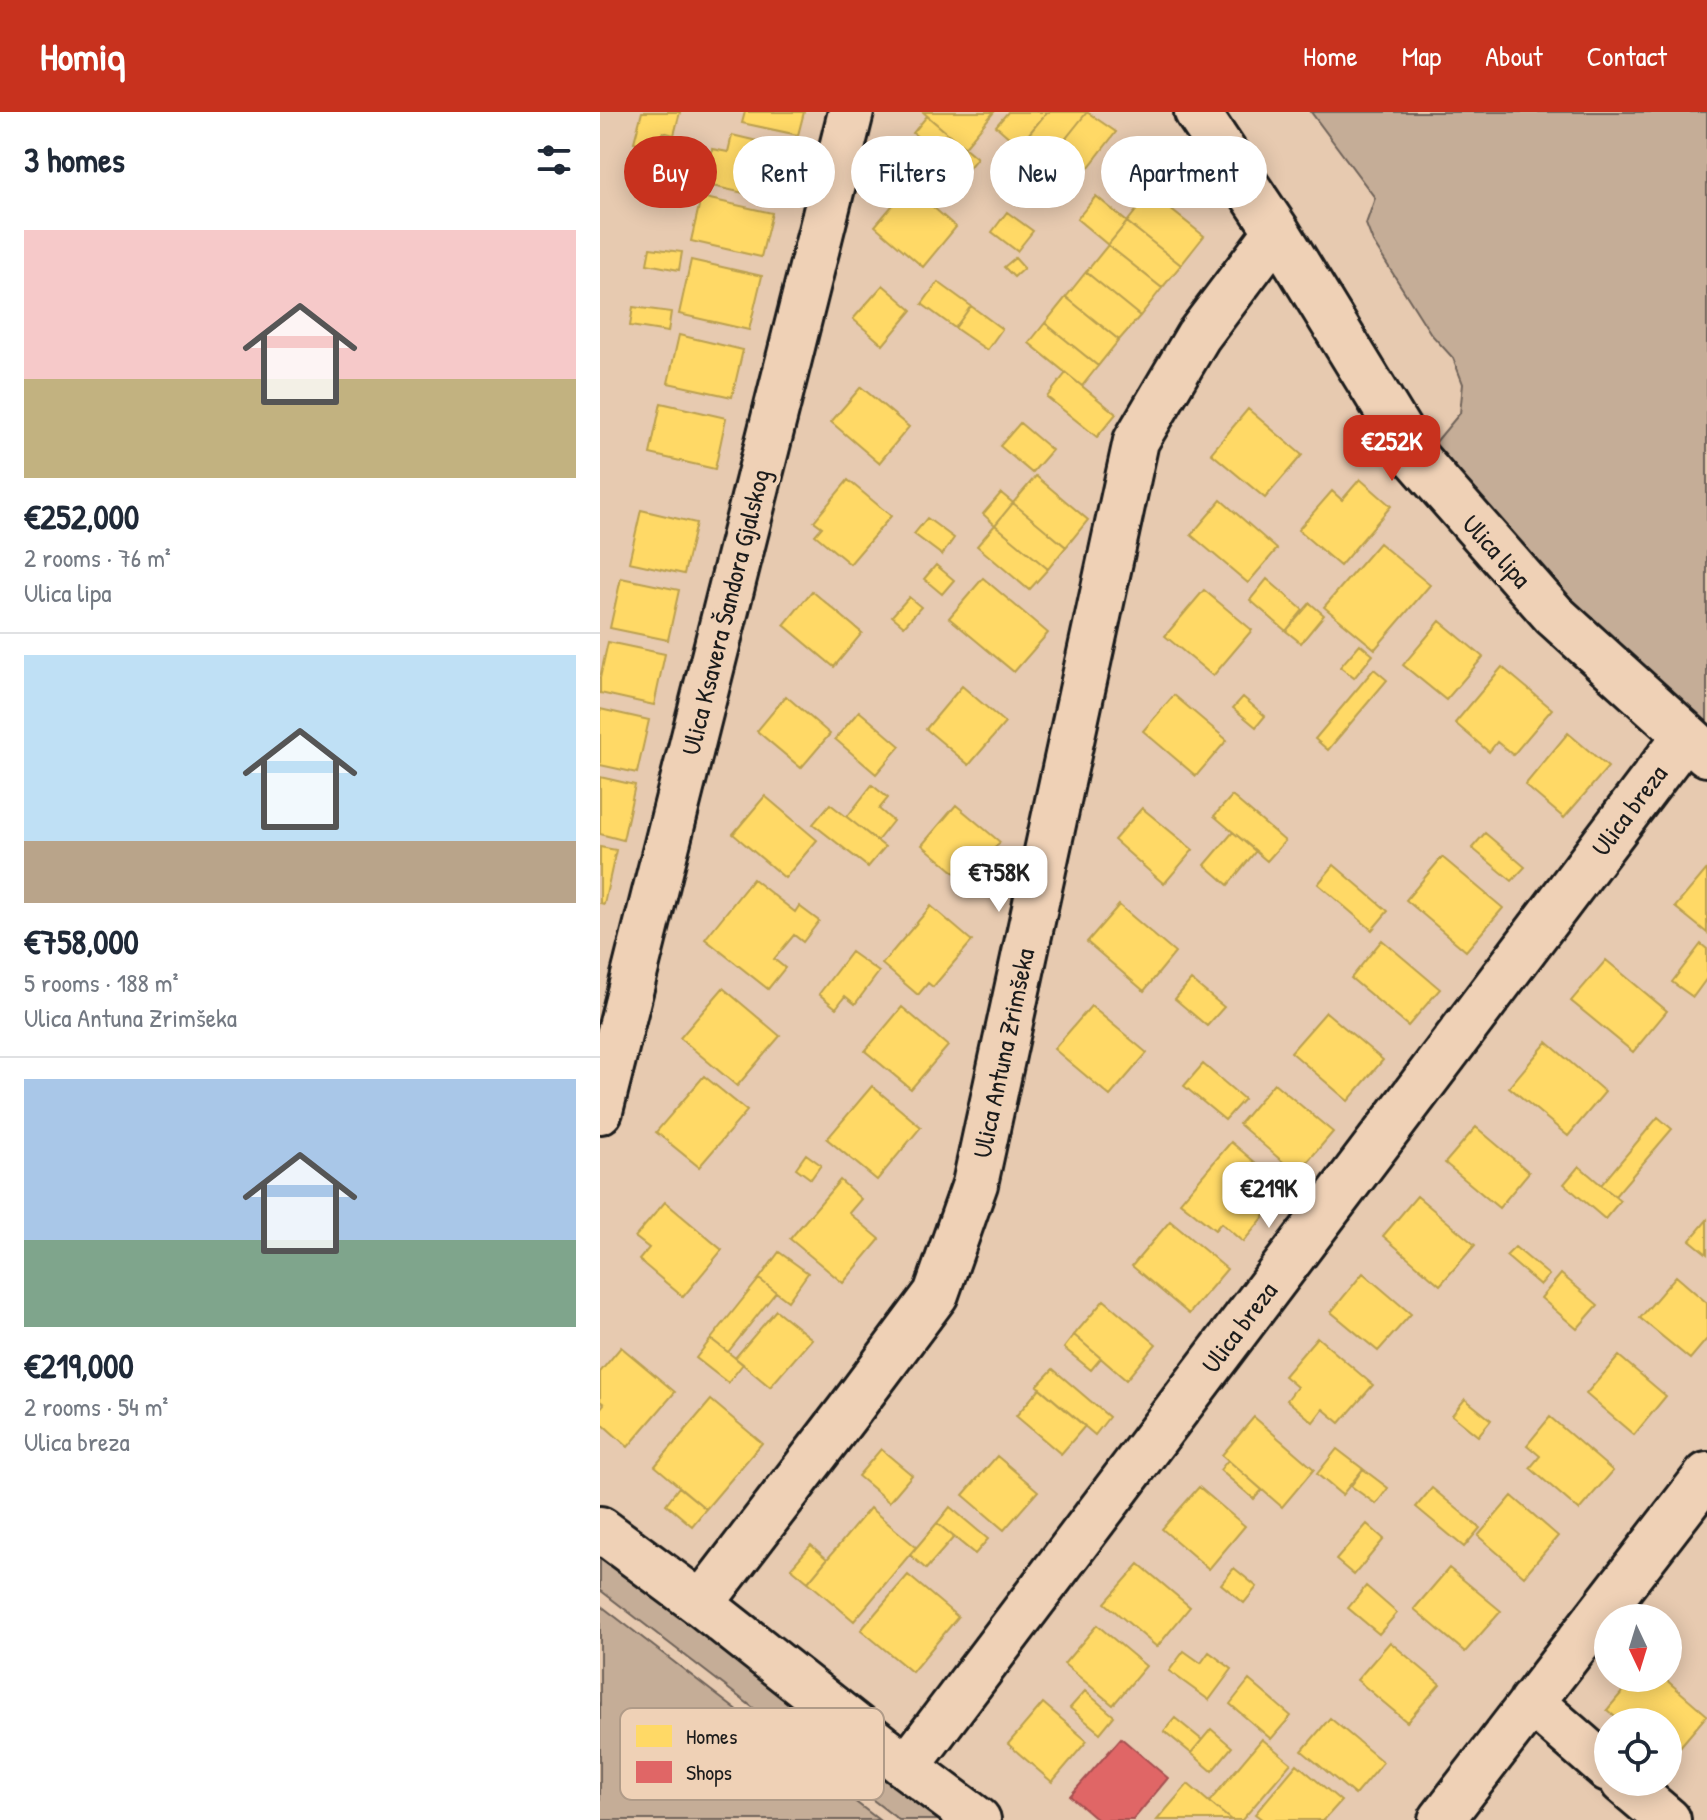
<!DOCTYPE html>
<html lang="en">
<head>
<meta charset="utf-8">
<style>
	body { margin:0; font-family:"Patrick Hand",sans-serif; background:#f2f2f3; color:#1f2937; height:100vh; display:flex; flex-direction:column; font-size:30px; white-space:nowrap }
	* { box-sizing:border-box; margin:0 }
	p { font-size:26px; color:#747a83 }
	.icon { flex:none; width:44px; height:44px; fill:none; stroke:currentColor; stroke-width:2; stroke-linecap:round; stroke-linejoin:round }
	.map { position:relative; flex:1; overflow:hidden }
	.drawer { display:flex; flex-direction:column; background:#fff; width:600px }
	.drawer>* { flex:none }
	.hud { position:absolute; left:24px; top:24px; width:760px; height:72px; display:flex; gap:16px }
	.needle { width:52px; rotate:176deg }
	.buttons { position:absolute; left:994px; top:1492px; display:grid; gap:16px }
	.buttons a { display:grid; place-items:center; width:88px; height:88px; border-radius:50%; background:#fff; box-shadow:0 4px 20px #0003; font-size:40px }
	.price { position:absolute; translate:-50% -68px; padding:0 18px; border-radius:16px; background:#fff; color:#222; font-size:26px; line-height:52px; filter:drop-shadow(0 2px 4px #0008) }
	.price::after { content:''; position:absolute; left:50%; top:48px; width:24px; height:18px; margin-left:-12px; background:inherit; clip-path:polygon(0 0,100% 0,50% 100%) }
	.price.selected { background:#c8321e; color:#fff }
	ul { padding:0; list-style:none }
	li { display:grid; align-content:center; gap:16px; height:424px; padding:0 24px }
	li+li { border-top:2px solid #e0e1e3 }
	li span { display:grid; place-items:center; height:248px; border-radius:0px; color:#555 }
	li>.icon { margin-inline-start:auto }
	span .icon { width:144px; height:144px; fill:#fffc; stroke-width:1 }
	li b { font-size:34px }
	h2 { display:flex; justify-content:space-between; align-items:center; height:96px; padding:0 24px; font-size:34px }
	.pill { padding:0 28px; border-radius:36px; background:#fff; box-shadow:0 4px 20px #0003; font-size:28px; line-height:72px }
	.pill.selected { background:#c8321e; color:#fff }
	header { display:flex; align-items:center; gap:48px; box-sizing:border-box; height:112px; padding:0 40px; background:#c8321e; color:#fff }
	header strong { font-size:38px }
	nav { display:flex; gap:44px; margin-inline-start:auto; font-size:28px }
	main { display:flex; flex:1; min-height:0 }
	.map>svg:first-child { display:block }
	.green { fill:#c5ad97; stroke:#70645a; stroke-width:2 }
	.homes { fill:#ffd966; stroke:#bba050; stroke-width:2 }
	.shops { fill:#e06666; stroke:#a55050; stroke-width:2 }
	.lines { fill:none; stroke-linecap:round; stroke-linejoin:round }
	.minor-casing { stroke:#1c1c1c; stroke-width:50 }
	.minor { stroke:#efd1b6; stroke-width:44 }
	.labels { text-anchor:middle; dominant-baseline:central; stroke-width:8; stroke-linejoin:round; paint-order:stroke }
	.street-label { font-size:26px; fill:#1c1c1c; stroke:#efd1b6 }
	.key { fill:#efd1b6; stroke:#b09b88; stroke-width:2 }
	.key-label { font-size:22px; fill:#1c1c1c }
</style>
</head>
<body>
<header>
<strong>Homiq</strong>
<nav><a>Home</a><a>Map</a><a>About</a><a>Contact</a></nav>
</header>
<main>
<section class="drawer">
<h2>3 homes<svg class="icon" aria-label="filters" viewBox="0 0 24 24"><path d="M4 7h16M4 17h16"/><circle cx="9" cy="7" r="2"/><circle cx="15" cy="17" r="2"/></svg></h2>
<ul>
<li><span style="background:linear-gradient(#f6c9c9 60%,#c2b280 0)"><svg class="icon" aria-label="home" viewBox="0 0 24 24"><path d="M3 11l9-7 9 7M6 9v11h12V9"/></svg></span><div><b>€252,000</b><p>2 rooms · 76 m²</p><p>Ulica lipa</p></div></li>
<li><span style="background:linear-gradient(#bfe0f5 75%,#b9a48a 0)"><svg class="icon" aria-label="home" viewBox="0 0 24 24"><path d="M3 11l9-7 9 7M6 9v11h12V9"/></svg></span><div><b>€758,000</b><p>5 rooms · 188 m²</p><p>Ulica Antuna Zrimšeka</p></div></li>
<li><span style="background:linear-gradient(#a9c7e8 65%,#7fa58c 0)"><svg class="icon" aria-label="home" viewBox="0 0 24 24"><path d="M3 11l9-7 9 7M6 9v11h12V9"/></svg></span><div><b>€219,000</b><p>2 rooms · 54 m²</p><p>Ulica breza</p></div></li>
</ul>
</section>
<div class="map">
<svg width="1107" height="1708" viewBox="0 0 1107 1708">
	<rect width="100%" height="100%" fill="#e7cab0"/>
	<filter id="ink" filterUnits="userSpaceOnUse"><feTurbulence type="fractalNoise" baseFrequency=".0125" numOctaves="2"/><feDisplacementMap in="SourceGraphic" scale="16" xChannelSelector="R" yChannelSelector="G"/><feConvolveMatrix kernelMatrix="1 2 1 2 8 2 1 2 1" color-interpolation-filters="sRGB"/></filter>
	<g filter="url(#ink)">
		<path class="green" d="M711,0H1107V635L1040,570L830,337L860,301L863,272L853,246L831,222L773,130L766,112L775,86Z
			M0,1440L352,1708H299L0,1478Z
			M0,1493L279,1708H0Z"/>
		<path class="homes" d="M42,0H80L74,23L63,20L59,36L34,30Z
			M145,0H204L198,23L142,11Z
			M323,0H394L364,36Z
			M408,0H447L419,34L396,14Z
			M447,0H487L443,55L419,34Z
			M487,0L516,20L471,78L443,55Z
			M327,4L377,46L363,63L313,21Z
			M132,23L187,36L175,88L103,72L112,37L128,40Z
			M309,74L356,115L323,155L275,114Z
			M550,81L604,124L581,153L527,110Z
			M496,84L527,110L508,133L477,107Z
			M101,85L172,101L161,145L91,129Z
			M407,100L433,119L417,139L392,120Z
			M527,110L581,153L562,176L508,133Z
			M508,133L562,176L540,204L486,160Z
			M50,136L82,140L79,158L47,152Z
			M415,146L424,156L414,165L404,155Z
			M91,148L162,164L149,218L79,202Z
			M486,160L540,204L519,228L466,185Z
			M338,170L371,194L355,216L322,192Z
			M283,173L312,198L283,233L253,207Z
			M466,185L519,228L498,254L445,211Z
			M371,194L402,217L387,238L355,216Z
			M33,195L71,200L68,220L30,214Z
			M445,211L498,254L482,274L429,231Z
			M79,223L143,238L132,285L68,271Z
			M466,261L516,302L497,325L447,285Z
			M261,275L309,315L279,351L231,310Z
			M61,291L126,306L115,357L50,342Z
			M648,297L702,343L665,386L611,341Z
			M420,311L452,338L432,361L400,334Z
			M436,364L488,408L466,435L413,391Z
			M760,367L791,394L740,454L698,418L732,379L742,388Z
			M248,368L291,404L250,452L215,423L222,415L214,409Z
			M401,381L413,391L395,413L383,402Z
			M621,388L677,437L648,471L591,423Z
			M413,391L466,435L448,457L395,413Z
			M41,398L96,411L84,462L29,450Z
			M327,406L354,426L342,443L314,422Z
			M395,413L448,457L429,478L377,434Z
			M779,431L830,473L775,537L724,495Z
			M336,453L354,468L342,482L324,467Z
			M21,466L79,478L68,528L10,516Z
			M383,466L448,521L414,560L349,506Z
			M667,467L703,498L686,519L650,488Z
			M604,478L652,518L613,564L565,524Z
			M212,479L262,521L234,555L184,513Z
			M309,485L321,495L304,514L292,504Z
			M710,491L724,503L701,531L686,519Z
			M840,509L883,545L846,588L803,553Z
			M8,530L65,542L54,593L0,581V566Z
			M760,532L773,543L754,566L740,555Z
			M902,555L952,597L913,643L897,630L889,640L855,611Z
			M774,557L787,568L728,638L715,627Z
			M362,574L405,611L369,653L326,617Z
			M574,583L627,628L596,664L543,619Z
			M186,584L230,622L201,656L157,619Z
			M643,585L665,604L656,615L633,596Z
			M0,597L49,608L37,661L0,653Z
			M259,599L300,634L276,662L235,627Z
			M968,621L1008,655L964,706L925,673Z
			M0,665L35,673L23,728L0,722Z
			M272,673L288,686L279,697L293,709L277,729L247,705Z
			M165,684L217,728L185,766L133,722Z
			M632,684L685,729L667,749L614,704Z
			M230,692L285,735L268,755L213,712Z
			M356,693L400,730L366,770L322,733Z
			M542,696L593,738L564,772L514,728Z
			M633,720L656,739L628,773L605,753Z
			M885,721L925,755L912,769L872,736Z
			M0,735L16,738L4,792L0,791Z
			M842,745L903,796L866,839L806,788Z
			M734,753L788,799L772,818L718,772Z
			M1107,757V821L1075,795Z
			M153,767L195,800L199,794L219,809L203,830L194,823L174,847L185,856L168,877L105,827Z
			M519,793L575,841L544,879L487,830Z
			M331,794L372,829L333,875L328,871L318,883L282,852Z
			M782,828L840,877L808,914L751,866Z
			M1101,832L1107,837V866L1093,885L1072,870Z
			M251,840L279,860L255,892L245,884L236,896L219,882Z
			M1006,848L1067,899L1033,940L971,889Z
			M591,868L624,895L607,914L575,887Z
			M123,876L180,924L137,974L80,926Z
			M491,894L547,941L510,984L454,937Z
			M302,895L348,934L311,977L265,939Z
			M726,900L783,948L748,989L691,940Z
			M947,930L1005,980L968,1024L909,975Z
			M603,952L644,987L625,1008L584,974Z
			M104,964L147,999L99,1055L56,1020Z
			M674,971L733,1020L697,1062L639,1012Z
			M272,974L321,1015L277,1068L227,1027Z
			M1058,1005L1072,1017L1015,1084L1001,1073Z
			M876,1015L929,1060L899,1096L845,1051Z
			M631,1030L687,1077L643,1130L621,1111L615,1118L580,1090Z
			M206,1042L221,1053L211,1067L196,1056Z
			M979,1054L1020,1089L1005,1107L964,1072Z
			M240,1068L261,1087L249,1101L280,1127L243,1171L190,1127Z
			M817,1084L875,1133L840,1173L783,1124Z
			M65,1090L122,1138L83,1185L39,1148L49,1136L35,1125Z
			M1107,1108V1142L1090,1128Z
			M570,1109L627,1157L589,1202L532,1154Z
			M915,1135L949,1163L940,1173L906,1144Z
			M179,1140L208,1161L188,1189L159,1167Z
			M763,1161L811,1202L778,1239L731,1200Z
			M961,1162L998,1193L977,1217L941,1186Z
			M1076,1164L1107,1191V1227L1090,1247L1040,1206Z
			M159,1167L176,1180L128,1240L111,1227Z
			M504,1188L556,1232L526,1268L474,1223Z
			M176,1198L212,1227L170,1275L135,1246Z
			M474,1223L501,1246L491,1258L464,1236Z
			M717,1225L773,1273L740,1311L723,1297L713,1310L687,1288L697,1275L684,1264Z
			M111,1227L143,1252L128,1271L96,1246Z
			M21,1235L75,1280L28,1335L0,1310V1297L4,1292L0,1289V1260Z
			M1019,1244L1066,1284L1034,1323L986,1282Z
			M453,1257L509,1305L495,1323L437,1274Z
			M440,1276L485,1314L461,1342L416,1304Z
			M865,1287L891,1308L878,1324L852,1303Z
			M111,1288L162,1331L106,1397L55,1354Z
			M654,1305L714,1357L682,1395L622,1343Z
			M950,1305L1013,1359L979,1398L930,1356L940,1344L927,1333Z
			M281,1337L312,1363L289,1390L258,1364Z
			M737,1337L763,1357L742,1383L717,1362Z
			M397,1344L438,1379L404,1418L363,1383Z
			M628,1348L662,1378L654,1387L620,1358Z
			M763,1357L788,1376L776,1392L751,1374Z
			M79,1375L106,1397L92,1414L66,1392Z
			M599,1375L645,1414L609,1457L562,1417Z
			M832,1376L880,1416L864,1435L816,1395Z
			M912,1384L958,1424L924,1464L878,1424Z
			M350,1395L388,1427L375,1442L337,1411Z
			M270,1396L316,1435L254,1509L208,1470Z
			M337,1411L354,1425L326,1457L310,1443Z
			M767,1412L784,1427L754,1463L736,1448Z
			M211,1433L227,1447L208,1470L191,1456Z
			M539,1452L590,1495L557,1535L505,1491Z
			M634,1456L657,1475L644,1491L621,1472Z
			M849,1456L901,1499L865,1540L814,1497Z
			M308,1463L358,1505L312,1560L261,1518Z
			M766,1474L797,1501L779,1522L748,1496Z
			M497,1513L546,1554L513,1593L464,1552Z
			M790,1530L840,1572L807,1610L757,1568Z
			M584,1539L601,1551L609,1540L632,1557L609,1588L569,1559Z
			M1034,1566H1064L1107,1603L1068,1649V1610H1021L1007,1598Z
			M649,1568L691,1604L671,1627L630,1592Z
			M485,1579L514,1604L500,1621L470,1596Z
			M443,1591L487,1629L452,1670L408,1632Z
			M575,1606L602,1628L591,1641L564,1619Z
			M730,1606L783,1650L755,1683L702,1639Z
			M611,1617L632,1635L612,1659L591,1641Z
			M662,1627L691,1651L642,1708H631L609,1690Z
			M697,1652L741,1689L724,1708H663L655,1702Z
			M588,1672L609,1690L631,1708H557Z"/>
		<path class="shops" d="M521,1626L568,1666L533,1708H498L470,1684Z"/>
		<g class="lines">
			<g class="minor-casing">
				<path id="minor" d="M597,0L677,119L816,346L954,503L1107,642
					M0,999L251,0
					M0,1417L101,1492L307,1655L378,1708
					M101,1492L248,1300L336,1182L375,1072L536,329L598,224L677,119
					M931,1590L1008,1657
					M307,1655L1086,623
					M1023,1670L1068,1708
					M841,1708L1107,1363"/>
			</g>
			<use href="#minor" class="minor"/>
		</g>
	</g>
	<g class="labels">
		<g class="street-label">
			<text transform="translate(897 439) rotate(48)">Ulica lipa</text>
			<text transform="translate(125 500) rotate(-76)">Ulica Ksavera Šandora Gjalskog</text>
			<text transform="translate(1029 698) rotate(-53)">Ulica breza</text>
			<text transform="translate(403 941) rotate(-78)">Ulica Antuna Zrimšeka</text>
			<text transform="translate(639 1215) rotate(-53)">Ulica breza</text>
		</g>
	</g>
	<rect x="20" y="1596" width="264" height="92" rx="12" class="key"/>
	<rect x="36" y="1613" width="36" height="22" fill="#ffd966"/>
	<rect x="36" y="1649" width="36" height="22" fill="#e06666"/>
	<g class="key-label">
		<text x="86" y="1632">Homes</text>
		<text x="86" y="1668">Shops</text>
	</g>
</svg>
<div class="buttons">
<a><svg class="needle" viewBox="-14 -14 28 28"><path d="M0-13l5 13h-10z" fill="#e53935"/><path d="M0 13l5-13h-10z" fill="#747a83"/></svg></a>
<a><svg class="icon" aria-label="locate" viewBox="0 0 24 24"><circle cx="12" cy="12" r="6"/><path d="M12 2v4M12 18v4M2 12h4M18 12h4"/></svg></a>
</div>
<b class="price selected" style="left:792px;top:371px">€252K</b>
<b class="price" style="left:399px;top:802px">€758K</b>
<b class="price" style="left:669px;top:1118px">€219K</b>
<div class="hud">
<a class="pill selected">Buy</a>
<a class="pill">Rent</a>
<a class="pill">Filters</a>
<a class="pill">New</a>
<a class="pill">Apartment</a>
</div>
</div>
</main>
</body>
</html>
